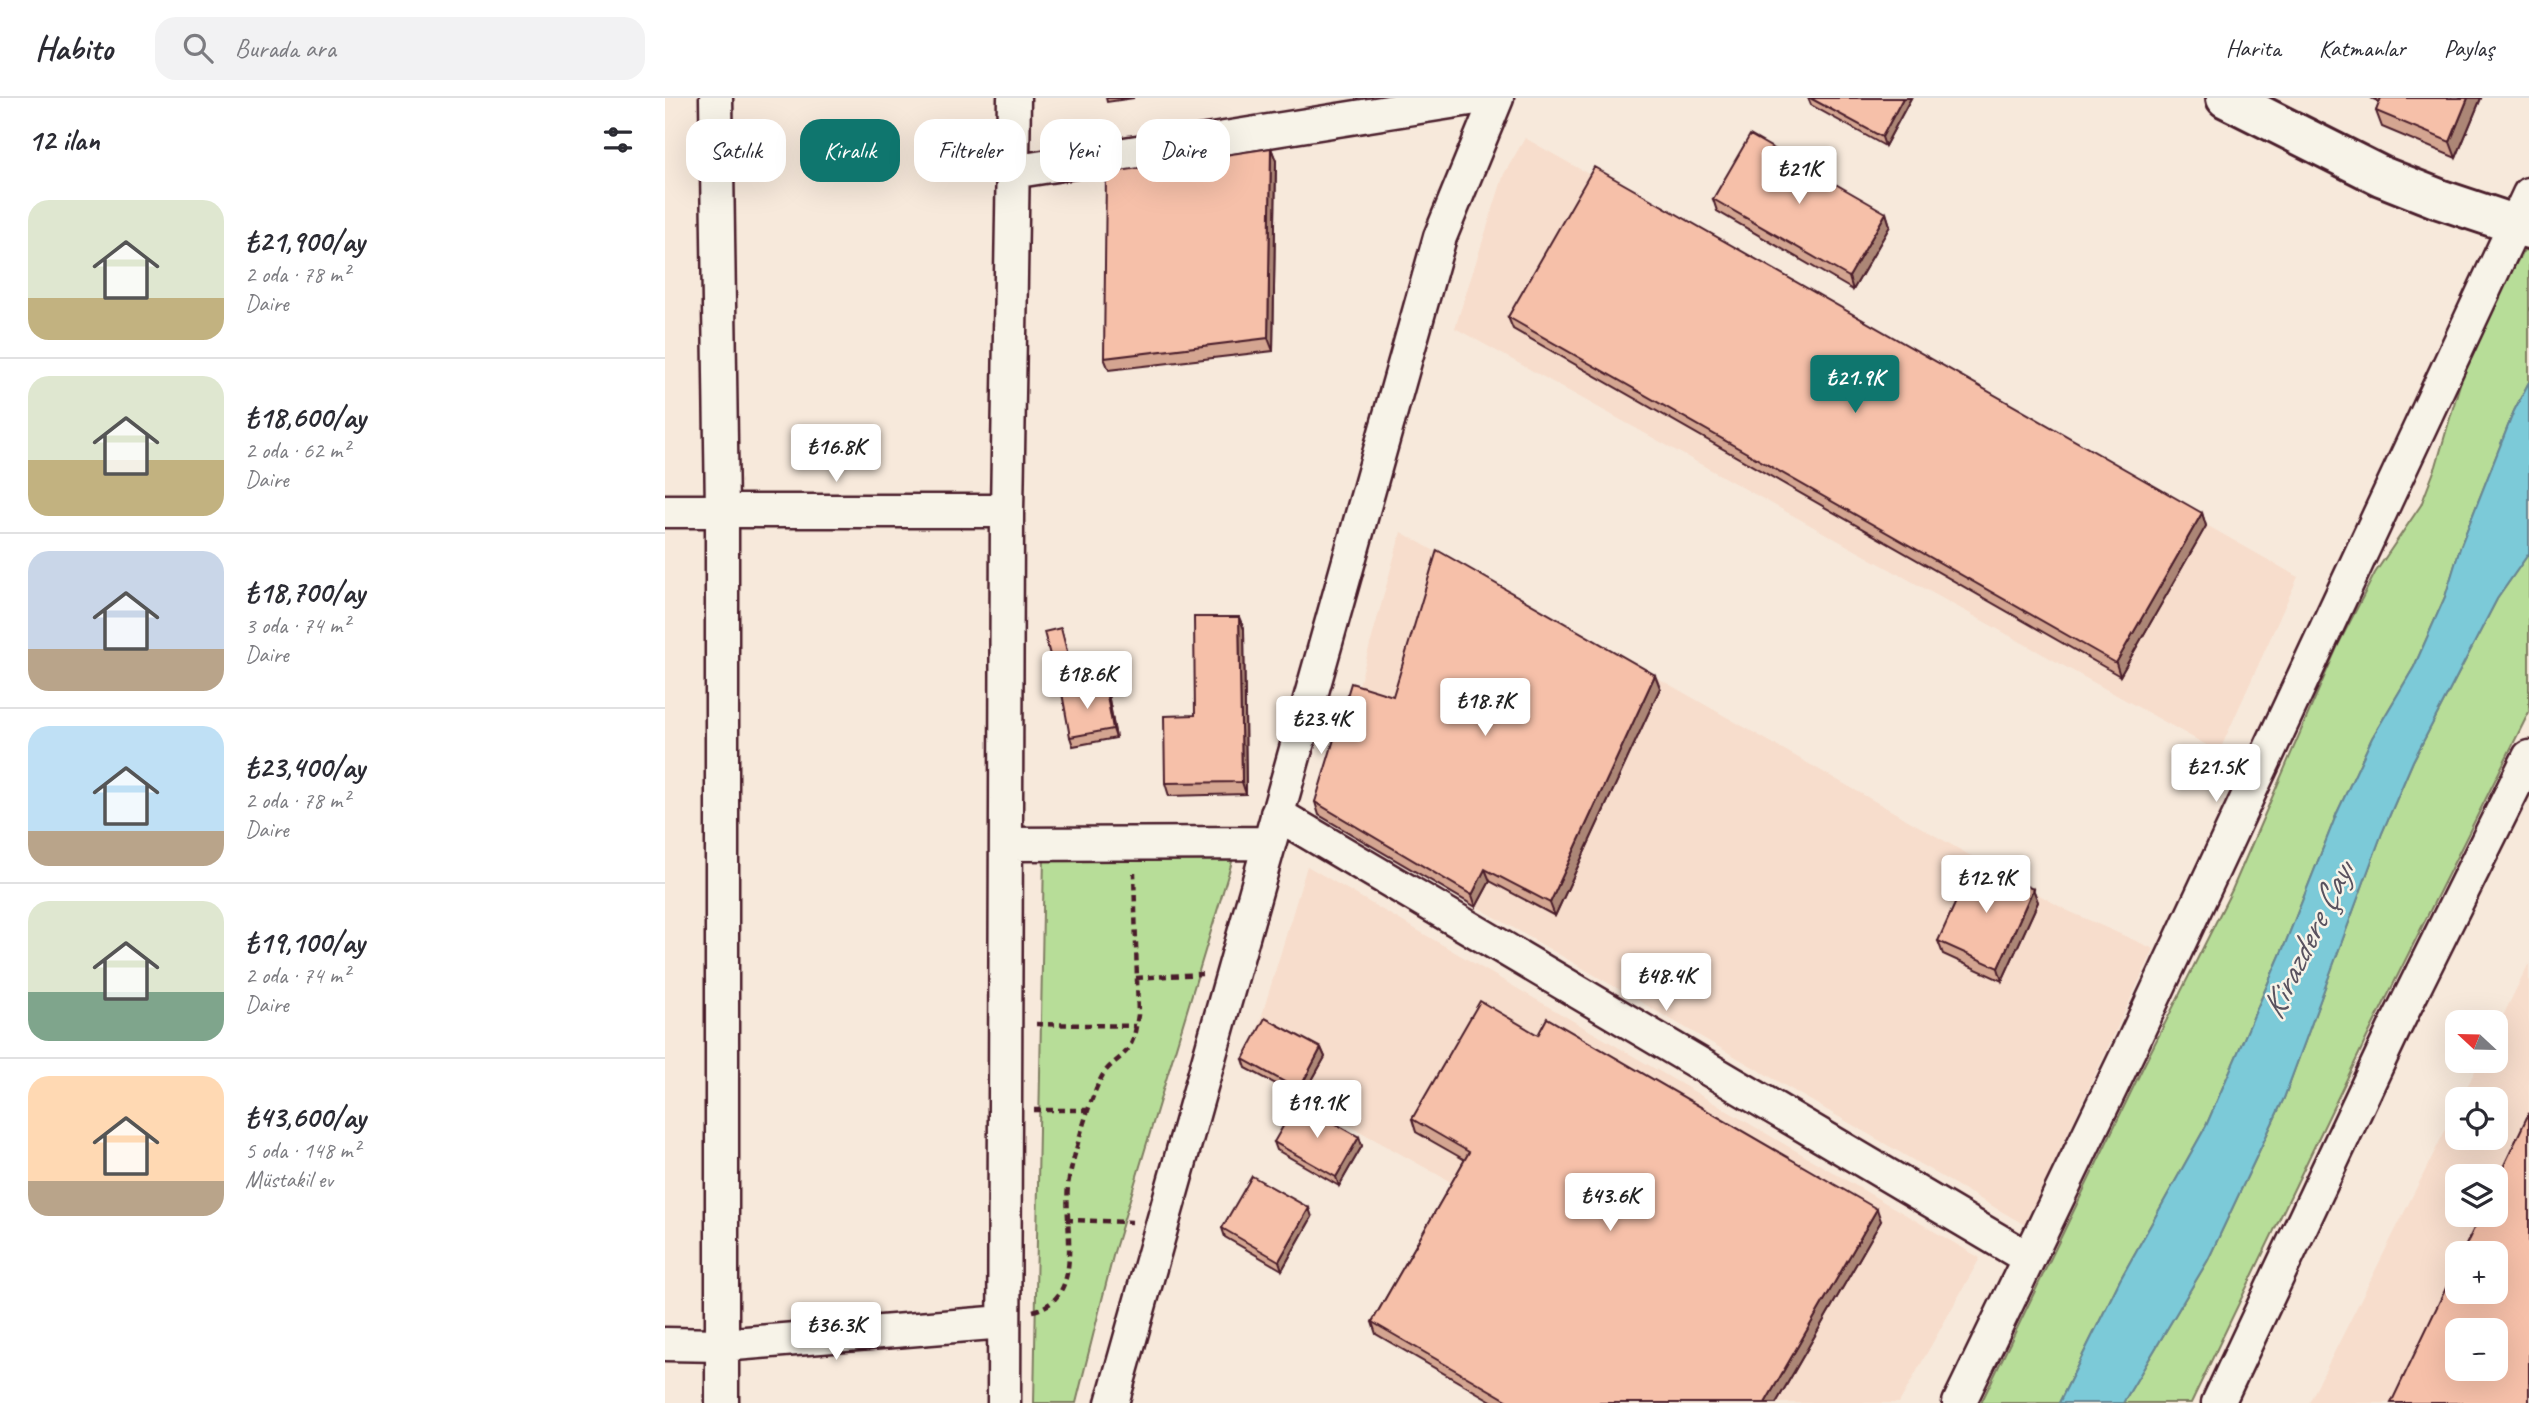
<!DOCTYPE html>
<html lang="tr">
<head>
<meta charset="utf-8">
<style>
	body { margin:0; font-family:Caveat,sans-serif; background:#f2f2f3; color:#2b2b33; height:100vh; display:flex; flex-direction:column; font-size:26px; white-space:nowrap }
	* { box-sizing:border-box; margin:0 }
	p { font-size:23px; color:#7c7c81 }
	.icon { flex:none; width:38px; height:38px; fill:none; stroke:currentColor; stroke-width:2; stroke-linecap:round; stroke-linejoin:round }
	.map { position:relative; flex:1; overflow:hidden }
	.panel { display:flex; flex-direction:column; background:#fff; width:665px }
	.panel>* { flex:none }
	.top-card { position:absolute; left:21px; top:21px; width:665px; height:63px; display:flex; gap:14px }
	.needle { width:46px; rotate:292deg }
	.fabs { position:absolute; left:1780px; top:912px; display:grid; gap:14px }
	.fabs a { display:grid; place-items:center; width:63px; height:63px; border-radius:14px; background:#fff; box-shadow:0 7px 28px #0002; font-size:35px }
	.price { position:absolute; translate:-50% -60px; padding:0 16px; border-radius:7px; background:#fff; color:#222; font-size:23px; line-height:46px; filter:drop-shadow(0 2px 4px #0008) }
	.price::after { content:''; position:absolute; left:50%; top:42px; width:21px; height:16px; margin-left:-10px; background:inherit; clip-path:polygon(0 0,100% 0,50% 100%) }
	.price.active { background:#0f766e; color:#fff }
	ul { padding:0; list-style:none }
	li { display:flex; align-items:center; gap:21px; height:175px; padding:0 28px }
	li+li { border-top:2px solid #e1e1e2 }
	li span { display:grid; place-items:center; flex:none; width:196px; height:140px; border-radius:21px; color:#555 }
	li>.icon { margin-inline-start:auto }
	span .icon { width:84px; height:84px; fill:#fffc; stroke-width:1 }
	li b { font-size:30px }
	h2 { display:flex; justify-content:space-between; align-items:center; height:84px; padding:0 28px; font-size:30px }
	.pill { padding:0 24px; border-radius:21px; background:#fff; box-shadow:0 7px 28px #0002; font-size:24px; line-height:63px }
	.pill.active { background:#0f766e; color:#fff }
	header { display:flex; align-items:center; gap:42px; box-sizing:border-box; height:98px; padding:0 35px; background:#fff; border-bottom:2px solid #e1e1e2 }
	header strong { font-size:33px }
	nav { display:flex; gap:38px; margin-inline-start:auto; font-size:24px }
	.search { width:490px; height:63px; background:#f2f2f3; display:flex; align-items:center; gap:18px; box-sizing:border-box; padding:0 24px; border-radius:21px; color:#7c7c81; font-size:26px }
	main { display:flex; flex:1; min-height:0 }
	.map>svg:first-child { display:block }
	.built { fill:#f7ddcc; fill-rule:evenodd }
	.green { fill:#b7dd98; stroke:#807e62; stroke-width:2 }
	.water { fill:#7bcad8; stroke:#678693; stroke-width:2 }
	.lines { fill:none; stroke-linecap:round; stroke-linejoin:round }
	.street-casing { stroke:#4a1f2b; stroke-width:37 }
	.secondary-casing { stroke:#4a1f2b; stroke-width:44 }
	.path { stroke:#4a1f2b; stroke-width:4.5; stroke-dasharray:7 5; stroke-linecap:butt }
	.street { stroke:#f7f3e8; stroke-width:32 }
	.secondary { stroke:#f7f3e8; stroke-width:38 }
	.wall { fill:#d4a591; stroke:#4a1f2b; stroke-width:2 }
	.shaded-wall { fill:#ac8676; stroke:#4a1f2b; stroke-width:2 }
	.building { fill:#f6c0a9; stroke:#4a1f2b; stroke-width:2; fill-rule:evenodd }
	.labels { text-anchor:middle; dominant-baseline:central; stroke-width:5; stroke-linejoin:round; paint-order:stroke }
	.water-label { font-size:35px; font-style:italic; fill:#59525f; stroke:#f7f3e8 }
</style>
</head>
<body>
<header>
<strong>Habito</strong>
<div class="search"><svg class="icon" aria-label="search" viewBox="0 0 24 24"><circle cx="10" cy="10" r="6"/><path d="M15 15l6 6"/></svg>Burada ara</div>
<nav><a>Harita</a><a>Katmanlar</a><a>Paylaş</a></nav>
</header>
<main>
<section class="panel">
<h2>12 ilan<svg class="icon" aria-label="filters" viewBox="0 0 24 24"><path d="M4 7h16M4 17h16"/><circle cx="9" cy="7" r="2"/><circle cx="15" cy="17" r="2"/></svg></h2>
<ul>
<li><span style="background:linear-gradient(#dfe7d0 70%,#c2b280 0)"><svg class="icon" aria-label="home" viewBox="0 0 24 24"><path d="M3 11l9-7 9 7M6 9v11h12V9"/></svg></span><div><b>₺21,900/ay</b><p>2 oda · 78 m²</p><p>Daire</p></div></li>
<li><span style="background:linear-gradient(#dfe7d0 60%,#c2b280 0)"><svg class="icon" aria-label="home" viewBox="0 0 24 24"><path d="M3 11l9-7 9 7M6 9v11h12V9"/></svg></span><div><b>₺18,600/ay</b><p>2 oda · 62 m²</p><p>Daire</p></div></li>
<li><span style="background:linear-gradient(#c9d6e8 70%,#b9a48a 0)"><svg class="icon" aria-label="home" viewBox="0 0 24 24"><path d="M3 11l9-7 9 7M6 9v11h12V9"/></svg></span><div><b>₺18,700/ay</b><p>3 oda · 74 m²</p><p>Daire</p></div></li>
<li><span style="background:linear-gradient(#bfe0f5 75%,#b9a48a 0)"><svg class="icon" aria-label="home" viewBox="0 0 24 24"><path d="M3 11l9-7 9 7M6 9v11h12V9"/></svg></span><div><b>₺23,400/ay</b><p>2 oda · 78 m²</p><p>Daire</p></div></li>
<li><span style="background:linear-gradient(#dfe7d0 65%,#7fa58c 0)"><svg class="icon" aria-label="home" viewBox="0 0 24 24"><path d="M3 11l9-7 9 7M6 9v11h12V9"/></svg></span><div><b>₺19,100/ay</b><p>2 oda · 74 m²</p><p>Daire</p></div></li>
<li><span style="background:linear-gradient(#ffd9b3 75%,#b9a48a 0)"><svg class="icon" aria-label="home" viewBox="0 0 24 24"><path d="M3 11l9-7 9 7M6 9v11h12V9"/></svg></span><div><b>₺43,600/ay</b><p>5 oda · 148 m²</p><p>Müstakil ev</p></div></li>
</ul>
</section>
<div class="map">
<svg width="1864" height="1305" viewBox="0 0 1864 1305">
	<rect width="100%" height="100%" fill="#f7e9db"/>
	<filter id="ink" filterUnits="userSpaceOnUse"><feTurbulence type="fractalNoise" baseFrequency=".0143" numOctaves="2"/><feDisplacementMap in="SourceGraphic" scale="14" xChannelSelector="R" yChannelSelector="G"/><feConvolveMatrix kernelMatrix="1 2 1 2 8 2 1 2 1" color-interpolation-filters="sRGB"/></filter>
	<g filter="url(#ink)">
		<path class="built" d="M860,40L1633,479L1554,654L790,230L839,76Z
			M736,434L1401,812L1489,851L1360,1127L654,717L691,598Z
			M642,768L1315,1160L1234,1305H830L711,1236L795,1089L581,970Z
			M1864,865V1305H1644L1792,1009V1040H1830V1001H1796L1815,963L1830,962L1831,932ZM1792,1078H1830V1116H1792ZM1792,1155H1830V1194H1792ZM1792,1232H1830V1270H1792Z"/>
		<path class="green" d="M1859,152L1864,153V284L1849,313L1796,447L1780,499L1749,569L1707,640L1672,715L1620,846L1541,1028L1455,1182L1394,1305H1316L1478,969L1567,792L1673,547L1710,475L1756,407L1771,368L1797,279L1835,192Z
			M1864,455V614L1704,935L1526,1305H1458L1543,1162L1619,1000L1717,735L1748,663L1832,501Z
			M379,757H569L449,1154L411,1305H369Z"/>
		<path class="water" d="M1864,284V455L1832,501L1748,663L1717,735L1619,1000L1543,1162L1458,1305H1394L1455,1182L1541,1028L1620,846L1672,715L1707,640L1749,569L1780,499L1796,447L1849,313Z"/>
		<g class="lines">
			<g class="street-casing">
				<path id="street" d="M51,0L57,412V1305
					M347,74L811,0
					M0,413H342
					M612,716L1363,1160
					M341,746L604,745
					M0,1246L57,1247L339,1224
					M339,1305L342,413L349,0
					M447,1305L775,139L832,0
					M1294,1305L1468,944L1864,96
					M1553,1305L1729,931L1864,659"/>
			</g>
			<g class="secondary-casing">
				<path id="secondary" d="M1561,0L1716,78L1774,101L1864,131"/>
			</g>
			<path class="path" d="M471,880L537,876
				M371,926L471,928
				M369,1012H424
				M401,1122L467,1124
				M368,1213C424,1199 396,1123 404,1081C409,1056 426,995 439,975C446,965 459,959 465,948C470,939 471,928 473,917L469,775"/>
			<use href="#street" class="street"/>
			<use href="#secondary" class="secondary"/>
		</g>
		<path class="wall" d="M441,0H469L442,4Z
			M1143,0H1246L1220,48L1146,7Z
			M1706,0H1816L1791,60L1717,29L1711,13L1715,4Z
			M606,50L611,63L608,253L444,272L439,260Z
			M1048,101L1221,115L1225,128L1188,192L1052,113Z
			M843,219L1537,415L1541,428L1455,578L848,231Z
			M579,531L581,696L504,698L500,685L530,617Z
			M397,534L405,565L388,570L387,565Z
			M440,587L443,596L451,640L408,648L405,639Z
			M995,590L890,818L825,783L811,809L654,717L650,704L728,598Z
			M1368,791L1373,804L1337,883L1278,856L1273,843Z
			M873,937L1216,1123L1111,1305H830L711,1236L707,1224L800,1062L751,1034L747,1021Z
			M656,950L660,959L637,1000L581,970L578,961Z
			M694,1039L697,1048L674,1088L612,1052L609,1044Z
			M647,1119L617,1172L560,1139L557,1130Z"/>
		<path class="shaded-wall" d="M1238,0H1246L1220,48L1217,39Z
			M1803,0H1816L1791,60L1785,44Z
			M606,50L611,63L608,253L603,240Z
			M1221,115L1225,128L1188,192L1184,179Z
			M1537,415L1541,428L1455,578L1451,565Z
			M574,519L579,531L581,696L577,684Z
			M990,577L995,590L890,818L885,805Z
			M440,587L443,596L451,640L448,631Z
			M820,771L825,783L811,809L807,797Z
			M1368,791L1373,804L1337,883L1333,870Z
			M656,950L660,959L637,1000L634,992Z
			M694,1039L697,1048L674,1088L671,1079Z
			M644,1110L647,1119L617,1172L614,1163Z
			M1212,1111L1216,1123L1111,1305H1100Z"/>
		<path class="building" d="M1145,0H1238L1217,39Z
			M1716,0H1803L1785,44L1711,13Z
			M1085,37L1221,115L1184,179L1048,101Z
			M606,50L603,240L439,260L441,75Z
			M929,69L1537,415L1451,565L843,219Z
			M772,452L990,577L885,805L820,771L807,797L650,704L686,585L728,598Z
			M529,519H574L577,684L500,685L499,618L530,617Z
			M396,530L404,561L387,565L379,534Z
			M440,587L448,631L405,639L397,595Z
			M1309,764L1368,791L1333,870L1273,843Z
			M815,903L873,937L882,920L1212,1111L1100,1305H847L707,1224L804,1054L747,1021Z
			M600,920L656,950L634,992L578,961Z
			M632,1004L694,1039L671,1079L609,1044Z
			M1864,1015V1305H1726L1792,1167V1194H1830V1155H1797L1816,1116H1830V1086ZM1792,1232H1830V1270H1792Z
			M587,1078L644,1110L614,1163L557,1130Z"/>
	</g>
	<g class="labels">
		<g class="water-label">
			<text transform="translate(1642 842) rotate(-64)">Kirazdere Çayı</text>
		</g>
	</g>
</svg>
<div class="fabs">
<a><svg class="needle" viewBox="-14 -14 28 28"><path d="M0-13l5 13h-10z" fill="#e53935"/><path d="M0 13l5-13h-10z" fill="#7c7c81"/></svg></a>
<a><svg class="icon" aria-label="locate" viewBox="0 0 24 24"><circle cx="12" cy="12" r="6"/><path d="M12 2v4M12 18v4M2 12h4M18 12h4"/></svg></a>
<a><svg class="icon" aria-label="layers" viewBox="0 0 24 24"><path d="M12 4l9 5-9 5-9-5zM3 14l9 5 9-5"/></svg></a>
<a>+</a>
<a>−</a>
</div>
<b class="price" style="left:1134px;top:108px">₺21K</b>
<b class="price active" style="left:1190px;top:317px">₺21.9K</b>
<b class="price" style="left:171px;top:386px">₺16.8K</b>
<b class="price" style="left:422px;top:613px">₺18.6K</b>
<b class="price" style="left:820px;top:640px">₺18.7K</b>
<b class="price" style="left:656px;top:658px">₺23.4K</b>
<b class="price" style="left:1551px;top:706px">₺21.5K</b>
<b class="price" style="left:1321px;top:817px">₺12.9K</b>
<b class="price" style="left:1001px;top:915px">₺48.4K</b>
<b class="price" style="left:652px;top:1042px">₺19.1K</b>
<b class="price" style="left:945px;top:1135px">₺43.6K</b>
<b class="price" style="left:171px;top:1264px">₺36.3K</b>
<div class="top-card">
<a class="pill">Satılık</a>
<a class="pill active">Kiralık</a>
<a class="pill">Filtreler</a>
<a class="pill">Yeni</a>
<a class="pill">Daire</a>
</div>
</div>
</main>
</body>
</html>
